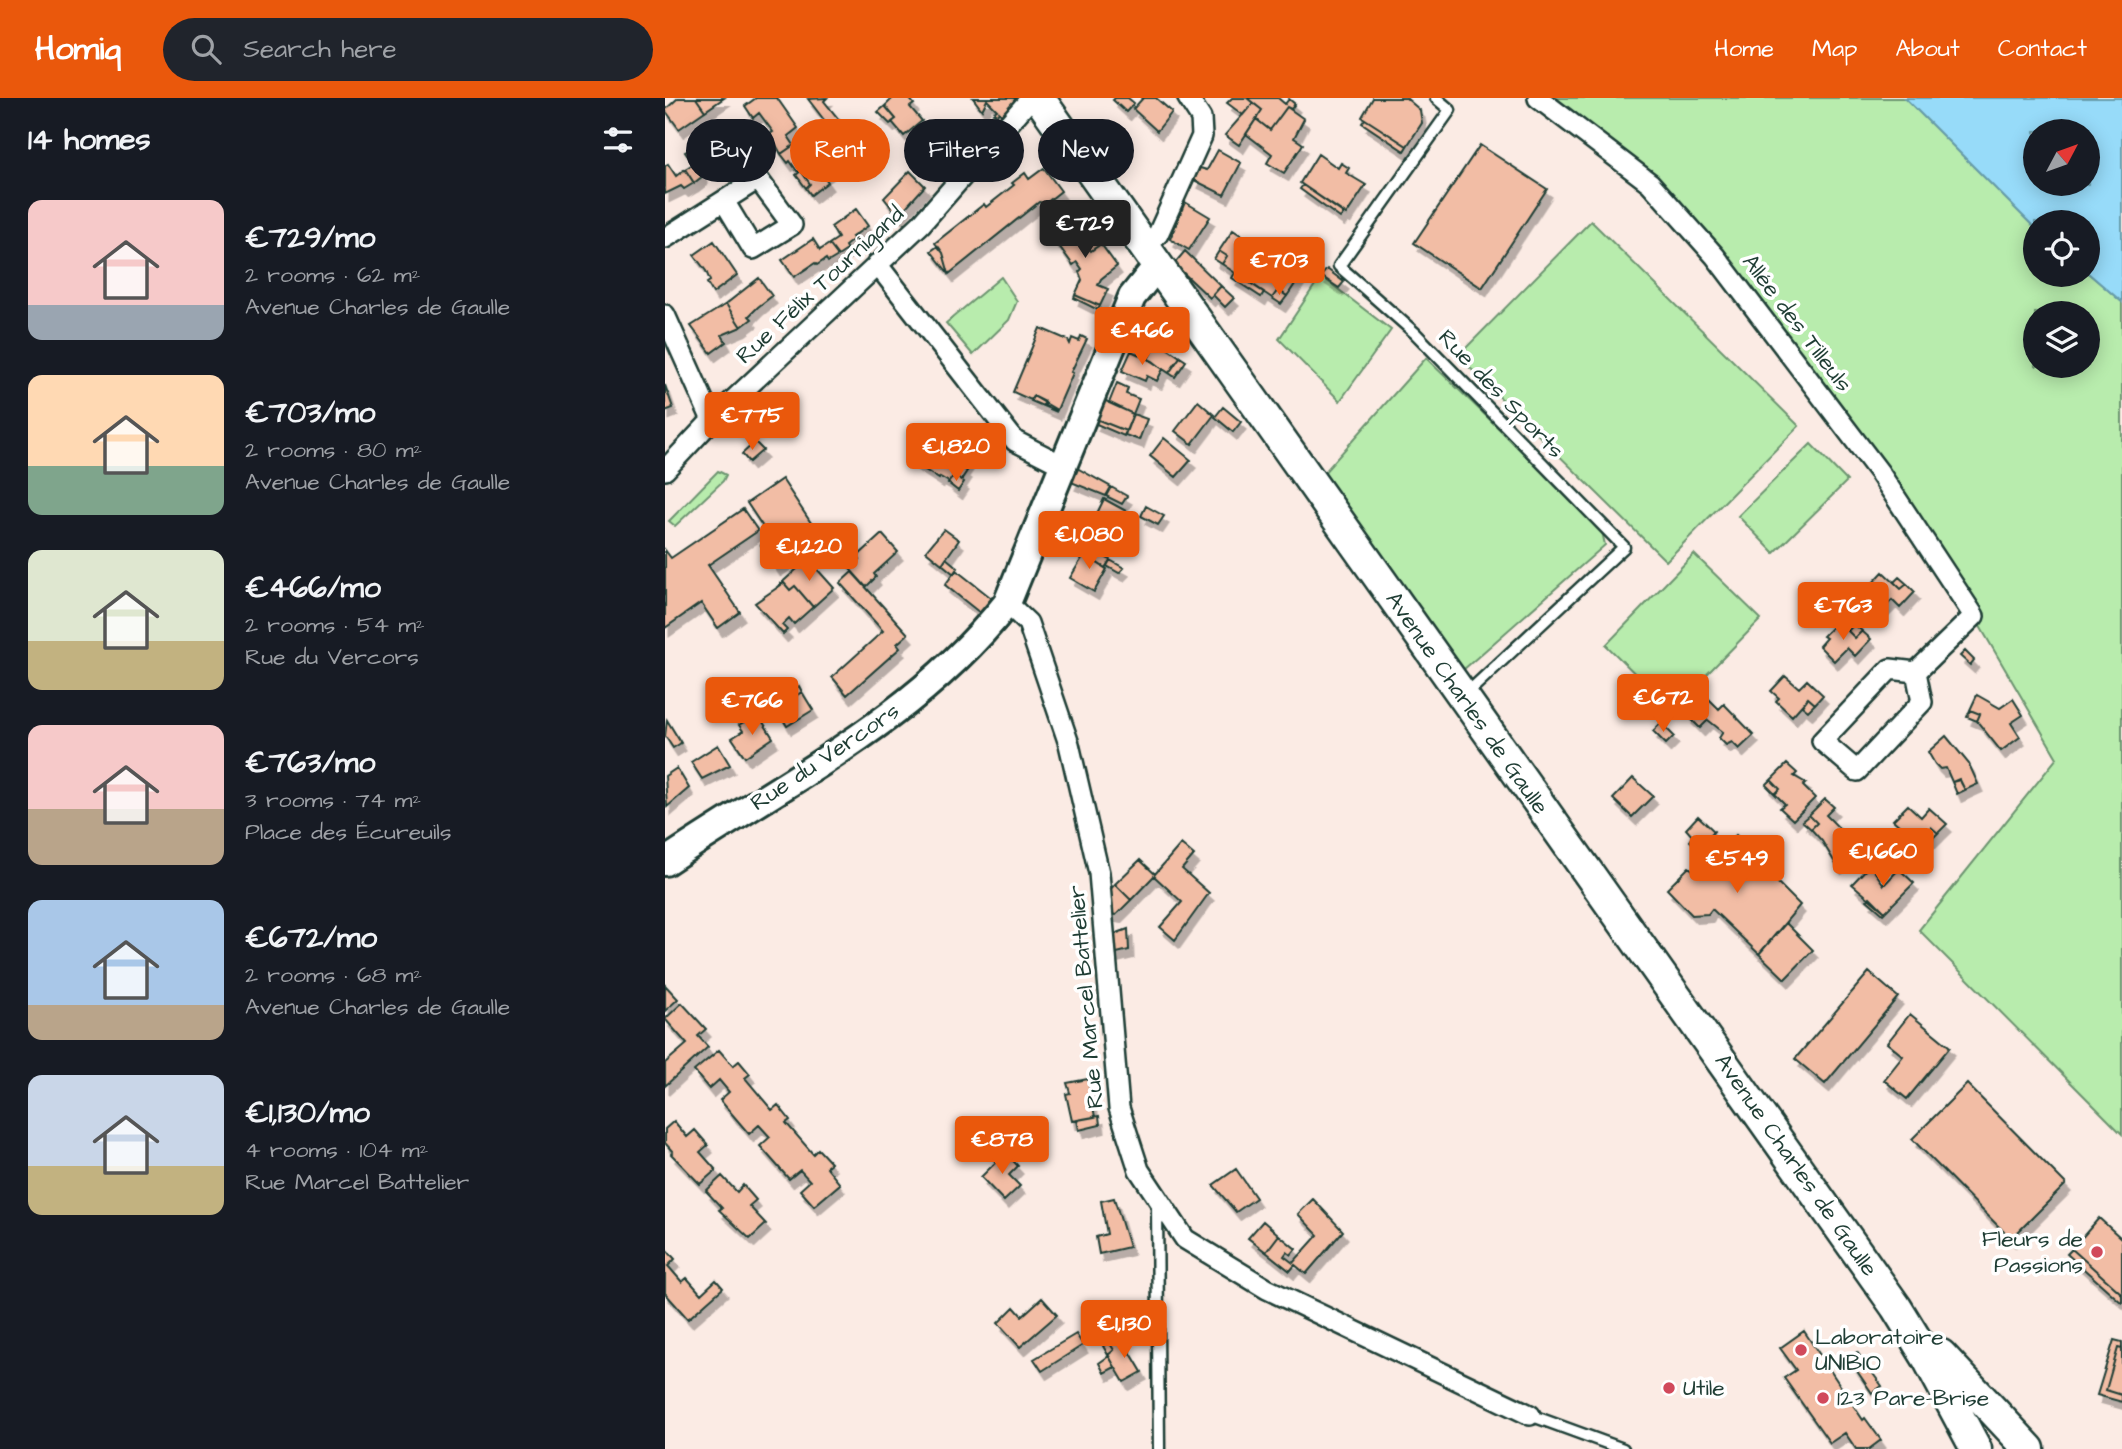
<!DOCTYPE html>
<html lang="en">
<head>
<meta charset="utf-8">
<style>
	body { margin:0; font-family:"Architects Daughter",sans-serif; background:#20242c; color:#f1f3f6; height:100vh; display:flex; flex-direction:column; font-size:26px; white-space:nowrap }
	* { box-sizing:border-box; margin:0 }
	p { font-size:23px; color:#9ea1a6 }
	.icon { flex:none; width:38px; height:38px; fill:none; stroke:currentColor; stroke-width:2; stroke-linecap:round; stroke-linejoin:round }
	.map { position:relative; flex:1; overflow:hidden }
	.panel { display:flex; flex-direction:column; background:#171b24; width:665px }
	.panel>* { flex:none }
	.guide { position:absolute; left:21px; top:21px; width:665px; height:63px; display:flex; gap:14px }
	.needle { width:46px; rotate:49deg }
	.buttons { position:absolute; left:1358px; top:21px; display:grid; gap:14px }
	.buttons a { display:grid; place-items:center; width:77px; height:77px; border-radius:50%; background:#171b24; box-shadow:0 4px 18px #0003; font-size:35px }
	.price { position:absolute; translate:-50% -60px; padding:0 16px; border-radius:7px; background:#ea580c; color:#fff; font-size:23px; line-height:46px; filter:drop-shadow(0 2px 4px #0008) }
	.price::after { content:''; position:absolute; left:50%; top:42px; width:21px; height:16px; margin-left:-10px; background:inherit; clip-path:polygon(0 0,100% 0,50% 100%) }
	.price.current { background:#222; color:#fff }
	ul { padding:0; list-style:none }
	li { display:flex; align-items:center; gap:21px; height:175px; padding:0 28px }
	li span { display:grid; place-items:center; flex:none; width:196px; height:140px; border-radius:14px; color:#555 }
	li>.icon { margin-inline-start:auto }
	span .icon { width:84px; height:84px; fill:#fffc; stroke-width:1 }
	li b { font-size:30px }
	h2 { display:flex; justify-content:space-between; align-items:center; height:84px; padding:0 28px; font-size:30px }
	.tag { padding:0 24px; border-radius:32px; background:#171b24; box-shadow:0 4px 18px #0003; font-size:24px; line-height:63px }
	.tag.current { background:#ea580c; color:#fff }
	header { display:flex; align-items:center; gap:42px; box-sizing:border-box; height:98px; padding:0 35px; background:#ea580c; color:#fff }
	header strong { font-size:33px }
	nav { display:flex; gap:38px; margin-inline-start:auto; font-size:24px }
	.search { width:490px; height:63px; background:#20242c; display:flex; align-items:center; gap:18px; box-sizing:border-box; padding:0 24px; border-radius:38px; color:#9ea1a6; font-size:26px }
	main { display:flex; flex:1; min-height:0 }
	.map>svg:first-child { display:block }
	.green { fill:#b8ecad; stroke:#6c9470; stroke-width:2; fill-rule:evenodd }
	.water { fill:#97dbf9; stroke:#679caa; stroke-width:2; fill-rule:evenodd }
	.building { fill:#f2bda5; stroke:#1f3d34; stroke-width:2; filter:url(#shadow) }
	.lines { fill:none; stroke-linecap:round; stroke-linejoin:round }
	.lane-casing { stroke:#1f3d34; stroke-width:15 }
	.street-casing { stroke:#1f3d34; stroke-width:24 }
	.secondary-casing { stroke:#1f3d34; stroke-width:32 }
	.primary-casing { stroke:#1f3d34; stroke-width:35 }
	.lane { stroke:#fff; stroke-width:10 }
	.street { stroke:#fff; stroke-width:19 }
	.secondary { stroke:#fff; stroke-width:26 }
	.primary { stroke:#fff; stroke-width:30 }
	.poi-dot { fill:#d1495b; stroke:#fff; stroke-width:2.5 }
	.labels { text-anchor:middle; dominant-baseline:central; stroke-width:7; stroke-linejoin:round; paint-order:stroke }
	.street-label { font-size:23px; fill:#1f3d34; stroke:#fff }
	.poi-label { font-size:23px; fill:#1f3d34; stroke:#fff; text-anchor:start }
</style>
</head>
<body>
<header>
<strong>Homiq</strong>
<div class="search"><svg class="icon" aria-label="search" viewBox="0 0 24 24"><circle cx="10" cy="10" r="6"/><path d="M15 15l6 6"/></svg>Search here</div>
<nav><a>Home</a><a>Map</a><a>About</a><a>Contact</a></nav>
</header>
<main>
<section class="panel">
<h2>14 homes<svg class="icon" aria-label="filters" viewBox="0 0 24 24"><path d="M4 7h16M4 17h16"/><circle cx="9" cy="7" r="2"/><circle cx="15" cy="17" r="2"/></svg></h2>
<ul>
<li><span style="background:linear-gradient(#f6c9c9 75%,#9aa5b1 0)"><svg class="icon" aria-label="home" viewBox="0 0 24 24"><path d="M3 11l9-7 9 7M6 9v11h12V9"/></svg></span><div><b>€729/mo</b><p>2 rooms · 62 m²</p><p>Avenue Charles de Gaulle</p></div></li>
<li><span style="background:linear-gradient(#ffd9b3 65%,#7fa58c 0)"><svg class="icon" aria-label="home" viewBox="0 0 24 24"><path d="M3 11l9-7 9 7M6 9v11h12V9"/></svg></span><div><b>€703/mo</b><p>2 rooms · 80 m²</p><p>Avenue Charles de Gaulle</p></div></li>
<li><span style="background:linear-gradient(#dfe7d0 65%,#c2b280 0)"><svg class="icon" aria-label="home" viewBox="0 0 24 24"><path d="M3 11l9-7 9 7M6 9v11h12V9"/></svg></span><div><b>€466/mo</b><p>2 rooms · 54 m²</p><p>Rue du Vercors</p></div></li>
<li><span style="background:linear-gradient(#f6c9c9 60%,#b9a48a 0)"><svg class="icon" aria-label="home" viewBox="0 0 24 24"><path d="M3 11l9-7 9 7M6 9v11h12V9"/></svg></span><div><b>€763/mo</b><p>3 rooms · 74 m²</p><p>Place des Écureuils</p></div></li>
<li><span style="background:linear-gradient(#a9c7e8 75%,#b9a48a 0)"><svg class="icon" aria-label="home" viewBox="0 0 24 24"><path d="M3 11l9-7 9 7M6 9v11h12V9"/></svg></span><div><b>€672/mo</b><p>2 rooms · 68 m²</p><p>Avenue Charles de Gaulle</p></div></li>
<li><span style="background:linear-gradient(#c9d6e8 65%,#c2b280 0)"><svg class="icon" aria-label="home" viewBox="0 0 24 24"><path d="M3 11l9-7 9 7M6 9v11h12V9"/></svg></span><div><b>€1,130/mo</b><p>4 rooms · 104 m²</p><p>Rue Marcel Battelier</p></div></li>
</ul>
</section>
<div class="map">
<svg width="1457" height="1351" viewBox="0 0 1457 1351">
	<defs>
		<filter id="shadow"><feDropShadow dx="4.5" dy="8" stdDeviation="0" flood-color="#0004"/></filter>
	</defs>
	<rect width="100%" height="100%" fill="#fbebe4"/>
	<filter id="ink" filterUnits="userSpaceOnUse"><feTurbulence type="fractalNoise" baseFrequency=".0143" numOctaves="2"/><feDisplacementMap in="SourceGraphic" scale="14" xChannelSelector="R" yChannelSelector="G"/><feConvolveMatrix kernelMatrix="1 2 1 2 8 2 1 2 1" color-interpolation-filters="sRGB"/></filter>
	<g filter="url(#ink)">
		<path class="green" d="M873,0H1240L1370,130V177L1423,175L1457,204V1036L1254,832L1392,660L1309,518L1220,383L985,85ZM1370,215H1423V268H1370Z
			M926,123L1134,328L1001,463L793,258Z
			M656,178L726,232L675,303L614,241Z
			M336,179L352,203L344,222L308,257L281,225Z
			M761,260L936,429L940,447L798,572L657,377Z
			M1146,346L1182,383L1109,455L1073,418Z
			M53,373L61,377L58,383L10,428L4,423Z
			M1029,456L1096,521L1007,612L941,547Z"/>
		<path class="water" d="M1240,0H1457V204L1423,175V124H1370V130ZM1370,33H1423V86H1370Z"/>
		<path class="building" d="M31,0H59L40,13Z
			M31,0L40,13L14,31L0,12L13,0Z
			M91,0H112L133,30L123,38L129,47L116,56L105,36L108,34L94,15L88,20L80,8Z
			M162,0L159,3L175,23L166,31L143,1Z
			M228,0H244L249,6L245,9L257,23L239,38L227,24L231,21L220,8Z
			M308,0H355L339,20L334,14L332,17L328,15L332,12L322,2L317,12Z
			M450,0H463L469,5L461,14L448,2Z
			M478,0H491L507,14L492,33L468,11Z
			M567,0H582L588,5L578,17L562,5Z
			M582,0H613L620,6L624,1L630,6L626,11L622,9L605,32L591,21L597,12Z
			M708,0H741L755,12L757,25L742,48L697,19Z
			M588,5L597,12L574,47L560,37Z
			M220,8L231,21L225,26L213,14Z
			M622,9L639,21L629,40L638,46L619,75L602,65L607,56L581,36L591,21L605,32Z
			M700,21L742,48L739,53L697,25Z
			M54,34L60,43L53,47L59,55L44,67L45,69L36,75L38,78L29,85L20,71L28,66L20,54Z
			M129,47L136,56L146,48L164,73L158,77L163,84L146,97L141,90L145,86L136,73H132L125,63L123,65L116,56Z
			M815,47L882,91L817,190L749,145Z
			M437,49L445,60L438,65L431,54Z
			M553,52L576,65L559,97L529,82L535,70L542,72Z
			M653,56L673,70L676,65L684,70L681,75L701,87L681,117L635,85Z
			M3,66L11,78L20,71L29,85L19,91L16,88L0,96V68Z
			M379,70L396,93L381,105L374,104L284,176L278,155L270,145L319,106L321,109L349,87L347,85L360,75L364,81Z
			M136,73L145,86L141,90L131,77Z
			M245,73L260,88L233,118L219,100Z
			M638,87L679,115L675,120L635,91Z
			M520,104L545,119L524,152L505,141Z
			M191,111L203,128L187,139L189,141L180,148L182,152L173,158L164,146L173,140L166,129Z
			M414,117L425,131L415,139L426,153L436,146L452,168L436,181L433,187L443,191L435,208L410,197L417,182L414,174L417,171L412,164L408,167L386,137Z
			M425,131L436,146L426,153L415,139Z
			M568,132L591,147L593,144L605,152L603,156L636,177L622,198L613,192L607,200L557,166L562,158L554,153Z
			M148,141L155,152L164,146L173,158L163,164L161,161L152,167L150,165L129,179L117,162Z
			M49,143L72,177L48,195L42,185L45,183L41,173L29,157Z
			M273,148L278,155L284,176L266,153Z
			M520,153L556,188L545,200L509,166Z
			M554,153L562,158L557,166L549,161Z
			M662,171L679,184L674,190L656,178Z
			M570,175L599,194L596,199L567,180Z
			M94,180L107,198L93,209L84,218L87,221L76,229L61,206Z
			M556,188L569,200L560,209L548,197Z
			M613,192L622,198L616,206L607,200Z
			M410,197L435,208L433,212L409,200Z
			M61,206L76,229L57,237L61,244L46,255L26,228Z
			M477,227L491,234L483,261L466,253Z
			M375,230L403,242L405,246L407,240L414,243L416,238L422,241L406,274L408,275L392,312L368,298L366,302L348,294Z
			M492,236L499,241L496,246L515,259L504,275L483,261L489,249L485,246Z
			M466,253L488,263L498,271L492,283L482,278L480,283L457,273Z
			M515,259L521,263L510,279L504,275Z
			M452,285L463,290L461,296L474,301L468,316L444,305Z
			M0,287L8,310L0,313Z
			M368,298L380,304L378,307L392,314L366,303Z
			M439,302L468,316L461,333L431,321Z
			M533,303L549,317L527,346L510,333Z
			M558,309L576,324L568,334L550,319Z
			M468,316L482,321L474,342L460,337Z
			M431,321L461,333L459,338L429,325Z
			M293,339L311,352L299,371L302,373L296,382L289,377L284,384L275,379L274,381L248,364L258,351L274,363Z
			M499,340L526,362L511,379L485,358Z
			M90,344L98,352L84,364L77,356Z
			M412,370L446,389L441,398L406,384Z
			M289,377L299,384L293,393L283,385Z
			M117,381L156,440L111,470L96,447L106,441L82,405Z
			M446,389L462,398L457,406L441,398Z
			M439,401L461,413L453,429L447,426L432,454L417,446Z
			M481,408L499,418L493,427L476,418Z
			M78,411L93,433L43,467L75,514L53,530L36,505L0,530V452L6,460Z
			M392,418L398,421L394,433L387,430Z
			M279,431L294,442L277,466L261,453Z
			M217,436L233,454L209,476L211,479L201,489L185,471L195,461L193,458Z
			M420,448L430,453L426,461L442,471L429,494L405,480L419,457L415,456Z
			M430,453L445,462L440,470L426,461Z
			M281,460L293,470L289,476L277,466Z
			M143,461L169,490L148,509L130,488L125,492L119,485L111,490Z
			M445,462L459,470L454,475L442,468Z
			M291,472L329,502L315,515L280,487Z
			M187,474L243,536L232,546L235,550L182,597L167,579L218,533L175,485Z
			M1218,474L1236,491L1242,486L1250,494L1235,510L1227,502L1214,515L1199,501L1206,494L1203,490Z
			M1234,479L1242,486L1236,491L1229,484Z
			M119,485L125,492L130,488L148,509L129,526L124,520L117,527L122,532L118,536L90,505Z
			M1173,523L1190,540L1197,533L1206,541L1190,558L1182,550L1169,563L1154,548L1161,540L1158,538Z
			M1189,526L1197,533L1190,540L1183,533Z
			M1300,553L1309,562L1305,567L1295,558Z
			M1120,578L1134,590L1142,582L1158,597L1150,606L1143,600L1127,618L1111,603L1114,600L1106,593Z
			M134,588L137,594L111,610L108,605Z
			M137,594L148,612L122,628L111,610Z
			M1312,597L1335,610L1348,601L1358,617L1346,625L1355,639L1336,653L1312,623L1315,616L1305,612Z
			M1042,599L1054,611L1059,606L1089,637L1074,651L1067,644L1061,647L1054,640L1058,634L1043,622L1035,630L1023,618Z
			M1143,600L1150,606L1143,613L1137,608Z
			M1305,612L1315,616L1312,623L1302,619Z
			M84,621L88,627L96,621L108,640L80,659L67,640L78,633L74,627Z
			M2,622L16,645L8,650L0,638Z
			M996,625L1009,638L1001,646L988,633Z
			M1281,638L1304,666L1313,686L1300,692L1295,682L1287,684L1281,670L1275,671L1270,666L1263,654Z
			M53,647L65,667L37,681L26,664Z
			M1122,666L1132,675L1129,678L1141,685L1138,688L1150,700L1128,722L1115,710L1120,706L1110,696L1115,691L1106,682Z
			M12,670L24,690L2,709L0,678Z
			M968,680L988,698L967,719L948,701Z
			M1294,681L1300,692L1292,696L1287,684Z
			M1106,682L1115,691L1110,696L1101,687Z
			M1160,701L1169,709L1161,717L1174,730L1190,758L1172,768L1157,743L1146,731L1152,725L1144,717Z
			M1243,707L1256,719L1264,710L1282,726L1273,735L1266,729L1248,747L1234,734L1237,730L1228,722Z
			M1144,717L1152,725L1146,731L1137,723Z
			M1033,718L1049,733L1033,751L1025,743L1028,739L1021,731Z
			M1266,729L1273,735L1266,742L1259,736Z
			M1071,737L1078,744L1075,747L1135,807L1094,856L1047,811L1043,816L1027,817L1002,791L1024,769L1033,776Z
			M516,746L529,757L517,771L544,795L510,842L495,829L517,804L489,778L466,802L450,786L475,762L490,776Z
			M1205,767L1219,787L1234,771L1249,785L1220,814L1187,786Z
			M450,786L466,802L451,817L446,816L444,793Z
			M1205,799L1220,814L1218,816L1202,802Z
			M1121,825L1148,852L1120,881L1094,856Z
			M463,831L464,852L448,856L447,837Z
			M1204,874L1233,899L1160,986L1130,961Z
			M0,887L13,901L0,913Z
			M17,905L41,931L33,938L43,949L0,988V965L22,946L0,921Z
			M1245,916L1285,949L1242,1001L1219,982L1238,958L1222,945Z
			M54,952L68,968L74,963L85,976L80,980L107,1012L113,1007L125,1022L121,1025L148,1056L153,1051L166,1065L161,1069L175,1086L149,1108L135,1092L145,1083L135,1072L124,1081L95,1048L105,1039L94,1027L84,1036L55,1002L64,994L54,982L44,991L29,973Z
			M423,981L430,1019L407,1023L401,996L405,995L402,985Z
			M1302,986L1401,1086L1346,1141L1247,1041Z
			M434,1018L435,1027L414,1032L412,1022Z
			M9,1023L22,1039L30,1032L43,1047L35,1054L51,1072L35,1086L6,1056L8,1054L0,1045V1031Z
			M337,1051L353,1068L344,1077L355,1088L339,1103L316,1079L331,1064L327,1060Z
			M571,1071L591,1100L571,1114L548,1087Z
			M57,1078L72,1094L78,1087L91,1102L84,1108L101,1126L85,1141L54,1112L57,1110L41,1093Z
			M449,1100L464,1149L434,1156L431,1139L442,1136L436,1103Z
			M648,1101L678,1133L641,1176L630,1167L625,1173L601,1154L614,1137L631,1151L626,1157L622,1154L619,1158L628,1165L653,1137L633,1116Z
			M1434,1120L1457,1141V1196L1407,1151Z
			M598,1123L614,1137L601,1154L583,1140Z
			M0,1150L10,1161L3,1168L17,1184L22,1180L36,1196L51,1182L58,1190L23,1221L0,1195Z
			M1407,1151L1457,1196V1205L1402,1156Z
			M377,1200L392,1217L355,1249L333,1225L349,1209L357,1218Z
			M1139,1233L1198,1322L1200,1320L1216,1342L1204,1351H1191L1180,1335L1165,1345L1119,1280L1131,1272L1115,1250Z
			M411,1236L418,1247L377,1273L369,1261Z
			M455,1237L477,1274L459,1284L443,1257L449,1252L444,1244Z
			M1449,1242L1457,1244V1251L1453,1250L1441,1292L1457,1297V1304L1432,1297Z
			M444,1244L449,1252L443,1257L438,1248Z
			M1453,1250L1457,1251V1297L1441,1292Z
			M1192,1254L1217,1288L1207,1295L1183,1260Z
			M444,1258L450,1269L439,1275L434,1265Z"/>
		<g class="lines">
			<g class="lane-casing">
				<path id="lane" d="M771,0L785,12L674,168L750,235L959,449L799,598
					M492,1106L494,1351
					M865,1317L958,1351"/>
			</g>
			<g class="street-casing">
				<path id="street" d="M873,0L985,85L1050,158L1214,374L1309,518L1251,574L1225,571L1157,643L1192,673L1257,604L1251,574
					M0,140L93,81L127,127L88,151L59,103
					M479,149L493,136L537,38L536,20L523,0
					M212,166L350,343L397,367
					M0,217L47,322
					M0,372L47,322L256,126L366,0
					M342,505L363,525L404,646L434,775L454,1010L474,1072L520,1141L602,1191L865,1317"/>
			</g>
			<g class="secondary-casing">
				<path id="secondary" d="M0,764C120,683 251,621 342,505L467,199L492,168"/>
			</g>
			<g class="primary-casing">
				<path id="primary" d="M374,0L1231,1209L1263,1261L1311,1351
					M1276,1257L1364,1351"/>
			</g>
			<use href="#lane" class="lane"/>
			<use href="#street" class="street"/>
			<use href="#secondary" class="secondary"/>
			<use href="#primary" class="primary"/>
		</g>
	</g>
	<g class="poi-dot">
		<circle cx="1432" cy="1154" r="7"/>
		<circle cx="1136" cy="1252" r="7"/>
		<circle cx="1004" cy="1290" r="7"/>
		<circle cx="1158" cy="1300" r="7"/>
	</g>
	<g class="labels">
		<g class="street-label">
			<text transform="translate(155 187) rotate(-43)">Rue Félix Tournigand</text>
			<text transform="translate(1132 225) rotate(53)">Allée des Tilleuls</text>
			<text transform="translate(836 296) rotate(46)">Rue des Sports</text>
			<text transform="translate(802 605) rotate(55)">Avenue Charles de Gaulle</text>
			<text transform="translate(160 659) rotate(-34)">Rue du Vercors</text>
			<text transform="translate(421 899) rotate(-95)">Rue Marcel Battelier</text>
			<text transform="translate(1131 1067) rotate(55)">Avenue Charles de Gaulle</text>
		</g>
		<g class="poi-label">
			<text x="1418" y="1141" text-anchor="end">Fleurs de<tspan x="1418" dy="26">Passions</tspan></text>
			<text x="1150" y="1239">Laboratoire<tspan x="1150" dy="26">UNIBIO</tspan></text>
			<text x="1018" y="1290">Utile</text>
			<text x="1172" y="1300">123 Pare-Brise</text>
		</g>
	</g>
</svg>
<div class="buttons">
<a><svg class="needle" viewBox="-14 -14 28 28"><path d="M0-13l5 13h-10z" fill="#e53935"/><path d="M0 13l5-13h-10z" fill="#9ea1a6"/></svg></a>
<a><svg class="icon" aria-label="locate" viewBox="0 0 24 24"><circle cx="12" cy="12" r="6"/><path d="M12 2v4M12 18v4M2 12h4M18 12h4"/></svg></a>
<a><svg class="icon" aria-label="layers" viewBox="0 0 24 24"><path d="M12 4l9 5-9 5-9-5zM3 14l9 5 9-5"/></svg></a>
</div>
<b class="price current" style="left:420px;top:162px">€729</b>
<b class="price" style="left:614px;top:199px">€703</b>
<b class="price" style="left:477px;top:269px">€466</b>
<b class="price" style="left:87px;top:354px">€775</b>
<b class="price" style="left:291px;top:385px">€1,820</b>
<b class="price" style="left:424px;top:473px">€1,080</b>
<b class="price" style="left:144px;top:485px">€1,220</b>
<b class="price" style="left:1178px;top:544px">€763</b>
<b class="price" style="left:998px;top:636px">€672</b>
<b class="price" style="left:87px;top:639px">€766</b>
<b class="price" style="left:1218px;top:790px">€1,660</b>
<b class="price" style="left:1072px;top:797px">€549</b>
<b class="price" style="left:337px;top:1078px">€878</b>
<b class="price" style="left:459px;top:1262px">€1,130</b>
<div class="guide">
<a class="tag">Buy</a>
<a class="tag current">Rent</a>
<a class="tag">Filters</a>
<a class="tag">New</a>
</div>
</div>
</main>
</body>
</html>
